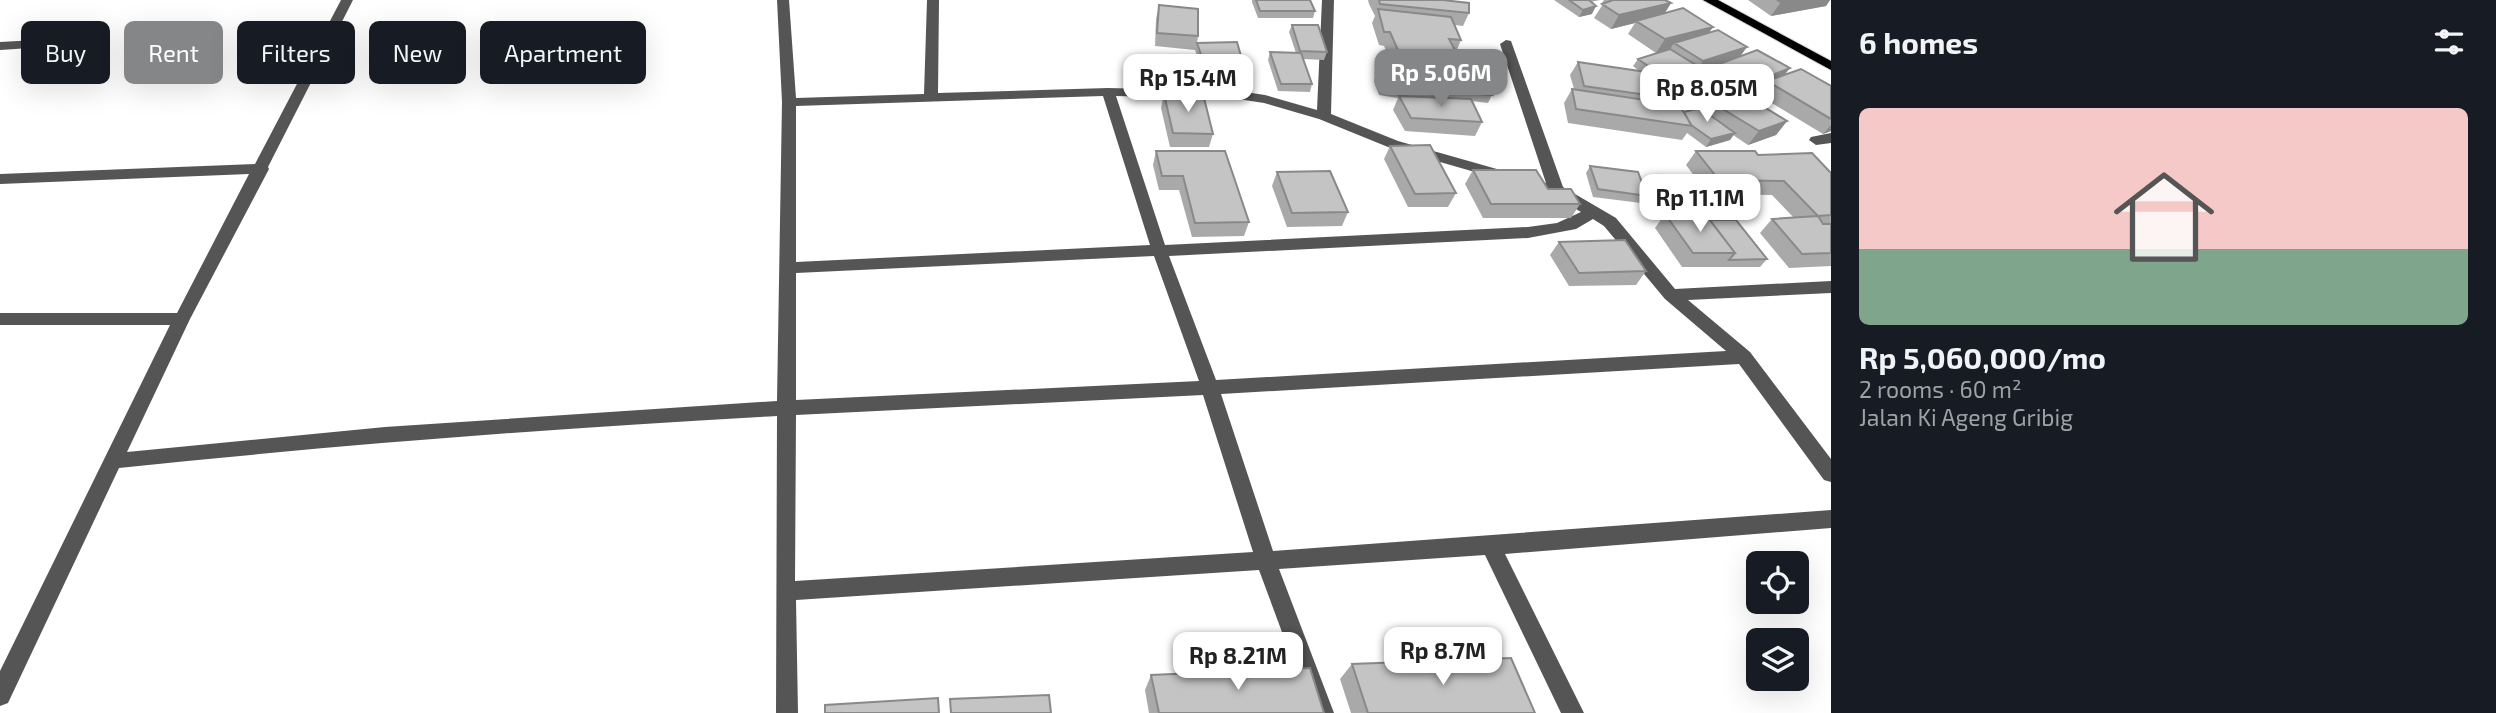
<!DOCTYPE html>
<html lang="en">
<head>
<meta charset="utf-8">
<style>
	body { margin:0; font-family:"Exo 2",sans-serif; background:#20242c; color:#f1f3f6; height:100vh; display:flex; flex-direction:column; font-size:26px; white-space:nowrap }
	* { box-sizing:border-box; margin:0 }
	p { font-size:23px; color:#9ea1a6 }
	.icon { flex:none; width:38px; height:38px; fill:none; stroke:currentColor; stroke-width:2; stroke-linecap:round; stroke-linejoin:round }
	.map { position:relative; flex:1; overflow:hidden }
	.panel { display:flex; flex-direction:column; background:#171b24; width:665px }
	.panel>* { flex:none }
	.guide { position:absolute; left:21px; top:21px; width:665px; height:63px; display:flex; gap:14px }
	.tools { position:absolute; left:1746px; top:551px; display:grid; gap:14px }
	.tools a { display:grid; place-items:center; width:63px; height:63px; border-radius:10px; background:#171b24; box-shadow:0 7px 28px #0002; font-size:35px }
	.price { position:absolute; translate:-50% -60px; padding:0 16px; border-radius:14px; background:#fff; color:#222; font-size:23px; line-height:46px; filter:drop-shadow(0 2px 4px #0008) }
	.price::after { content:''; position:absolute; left:50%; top:42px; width:21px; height:16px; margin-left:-10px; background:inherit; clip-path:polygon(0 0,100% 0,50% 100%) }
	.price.on { background:#858687; color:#fff }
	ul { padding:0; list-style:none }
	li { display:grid; align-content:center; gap:14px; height:371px; padding:0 28px }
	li+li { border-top:2px solid #363941 }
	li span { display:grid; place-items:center; height:217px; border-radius:10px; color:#555 }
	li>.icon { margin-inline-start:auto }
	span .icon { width:126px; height:126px; fill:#fffc; stroke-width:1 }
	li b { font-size:30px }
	h2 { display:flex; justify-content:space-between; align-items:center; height:84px; padding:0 28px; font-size:30px }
	.tag { padding:0 24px; border-radius:10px; background:#171b24; box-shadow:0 7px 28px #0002; font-size:24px; line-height:63px }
	.tag.on { background:#858687; color:#fff }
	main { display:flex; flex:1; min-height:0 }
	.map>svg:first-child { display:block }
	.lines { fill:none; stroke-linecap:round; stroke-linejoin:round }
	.major-casing { stroke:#dbdbdb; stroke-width:2 }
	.minor { fill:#555; fill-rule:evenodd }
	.major { fill:#000; fill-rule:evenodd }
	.wall { fill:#a9a9a9; fill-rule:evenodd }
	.shaded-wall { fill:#898989 }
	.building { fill:#c4c4c4; stroke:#898989; stroke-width:2 }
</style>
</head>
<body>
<main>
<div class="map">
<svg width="1831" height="713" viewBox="0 0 1831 713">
	<rect width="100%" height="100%" fill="#fff"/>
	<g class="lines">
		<g class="major-casing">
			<path id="major" d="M1703,0H1718L1831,61V70Z"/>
		</g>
		<path class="minor" d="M341,0H353L268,167L269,169L190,319L127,452L385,427L777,401L782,102L777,0H789L796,98L924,94L927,0H939L938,93L1108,88L1238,91L1265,95L1317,110L1322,0H1334L1331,114L1398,141L1546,183L1500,44L1506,40L1511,41L1563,187L1616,218L1675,289L1831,281V293L1688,300L1750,352L1831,459V482L1824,480L1739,364L1221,394L1273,551L1831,510V528L1505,554L1584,713H1561L1485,555L1279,569L1334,713H1312L1259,570L796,600L798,713H776L777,416C557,428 338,445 119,468L8,703L0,706V671L170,325H0V313H177L249,174L0,184V174L255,164ZM1103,96L1150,245L796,262V106ZM1116,96L1238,99L1264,103L1319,119L1388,147L1551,194L1581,212L1557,223L1528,227L1165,245ZM1593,219L1604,226L1665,299L1726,351L1216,380L1169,256L1528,238L1576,229ZM1154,256L1199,381L796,400V273ZM1203,395L1253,552L795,581L796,415Z
			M55,39L60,40V46L0,50V42Z
			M1831,133V143L1816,145L1809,140L1811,137Z"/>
		<use href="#major" class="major"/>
	</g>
	<path class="wall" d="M1252,0H1310L1315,11L1313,18H1258L1252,2Z
		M1368,0H1443L1469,13L1463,26L1455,25L1461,40L1456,52L1465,69L1461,78L1492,95L1488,103L1472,101L1482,122L1475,136L1405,131L1393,110L1398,98L1379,95L1374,81L1376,73L1413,79L1415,74L1424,75L1422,72L1395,71L1384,46L1379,45L1372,23L1375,16L1369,4Z
		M1554,0H1600L1591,2L1592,14L1579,17Z
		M1604,0H1665L1671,3L1665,13L1713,27L1709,33L1741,56L1785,75L1831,86V131L1823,134L1757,94L1761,89L1745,96L1787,121L1776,135L1748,145L1733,135L1730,140L1706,147L1687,133L1682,140L1568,123L1564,103L1572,89H1574L1570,75L1578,62L1639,71L1633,66L1638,59L1656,53L1628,34L1635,23L1611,29L1594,18L1603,4L1602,3ZM1712,69L1704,80L1732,96L1713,103L1706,112H1684L1682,110L1685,106L1651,101L1654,96L1648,76L1659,84Z
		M1748,0H1830L1826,6L1771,16Z
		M1159,5L1198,36L1197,43L1245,70L1243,77L1204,76L1195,50L1155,46L1156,19Z
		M1292,25L1327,52L1324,60L1303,59L1312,84L1310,92L1278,91L1268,60L1270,52L1296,53L1289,32Z
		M1164,94L1213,134L1209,147H1170L1161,108Z
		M1390,146L1456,193L1448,207H1408L1384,159Z
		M1156,151L1249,222L1244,236L1192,237L1179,190H1159L1153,165Z
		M1696,151L1758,155L1831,173V266L1789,268L1760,233L1772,219L1794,218L1772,195L1708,194L1686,165Z
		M1590,166L1647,196L1641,203L1593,197L1586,173Z
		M1473,170L1548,189L1580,204L1571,218H1483L1465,184Z
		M1277,172L1348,212L1342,226L1287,227L1272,186Z
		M1665,214L1710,220L1767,259L1760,267H1682L1655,228Z
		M1559,242L1646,271L1636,285L1569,286L1550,255Z
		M1352,664L1535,713H1351L1340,679Z
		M1151,675L1324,713H1149L1145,690Z"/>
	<path class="shaded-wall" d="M1794,0H1830L1826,6L1771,16L1781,2Z
		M1671,3L1662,17L1636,21L1635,23L1611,29L1619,15Z
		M1596,6L1592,14L1579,17L1583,10Z
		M1713,27L1703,40L1674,43L1670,49L1656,53L1665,39Z
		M1747,47L1737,61L1714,66L1712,69L1659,84L1664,77L1699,67L1703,61Z
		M1790,68L1779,82L1767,81L1761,89L1737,99L1747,85Z
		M1787,121L1776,135L1748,145L1759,131Z
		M1831,125V131L1823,134Z
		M1735,133L1730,140L1706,147L1711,139Z"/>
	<path class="building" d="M1256,0H1310L1315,11H1260Z
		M1379,0H1443L1469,3V13L1380,4Z
		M1569,0H1589L1596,6L1583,10Z
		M1613,0H1665L1671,3L1619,15L1602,4Z
		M1777,0H1794L1781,2Z
		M1159,5L1198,9V36L1157,33Z
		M1683,8L1713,27L1665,39L1636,21Z
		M1378,9L1451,17L1461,40L1449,39L1465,69L1435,67L1428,59L1401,57L1390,32H1384Z
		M1292,25H1318L1327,52L1300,51Z
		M1718,30L1747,47L1703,61L1674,43Z
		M1237,42L1245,70L1206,69L1197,43Z
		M1670,49L1699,67L1664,77L1638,59Z
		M1757,50L1790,68L1747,85L1714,66Z
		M1270,52L1301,53L1312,84H1281Z
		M1578,62L1646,72L1654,96L1584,86Z
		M1801,69L1831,86V119L1767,81Z
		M1376,73H1410L1420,94L1382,88Z
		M1415,74L1479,80L1492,95L1424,90Z
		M1572,89L1685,106L1681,108L1692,126L1576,109Z
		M1741,93L1787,121L1759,131L1713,103Z
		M1164,94H1203L1213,134L1173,133Z
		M1399,96L1471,99L1482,122L1411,118Z
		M1700,108L1735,133L1711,139L1691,125L1684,112Z
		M1430,145L1456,193L1415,194L1390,146Z
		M1156,151H1225L1249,222L1195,223L1183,176H1162Z
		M1696,151H1755L1758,155L1812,153L1831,173V215L1818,216L1784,181L1719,180Z
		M1590,166L1638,172L1647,196L1598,189Z
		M1473,170H1536L1548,189H1571L1580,204H1491Z
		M1330,171L1348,212L1292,213L1277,172Z
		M1665,214H1705L1735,253H1693Z
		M1818,216L1823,224H1831V253L1802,254L1772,219Z
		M1710,220H1736L1767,259L1729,260L1735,253Z
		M1625,240L1646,271L1579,273L1559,242Z
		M1511,658L1535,713H1368L1352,664Z
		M1310,668L1324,713H1159L1151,675Z
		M1049,695L1051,713H951L950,699Z
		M938,698L939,713H825V705Z"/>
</svg>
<div class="tools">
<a><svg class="icon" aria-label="locate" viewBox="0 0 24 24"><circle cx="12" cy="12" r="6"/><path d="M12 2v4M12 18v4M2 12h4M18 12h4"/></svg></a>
<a><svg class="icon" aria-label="layers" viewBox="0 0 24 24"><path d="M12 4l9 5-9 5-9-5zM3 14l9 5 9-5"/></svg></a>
</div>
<b class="price on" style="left:1441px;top:109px">Rp 5.06M</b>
<b class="price" style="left:1188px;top:114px">Rp 15.4M</b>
<b class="price" style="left:1707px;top:124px">Rp 8.05M</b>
<b class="price" style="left:1700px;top:234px">Rp 11.1M</b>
<b class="price" style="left:1443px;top:687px">Rp 8.7M</b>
<b class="price" style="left:1238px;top:692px">Rp 8.21M</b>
<div class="guide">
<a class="tag">Buy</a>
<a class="tag on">Rent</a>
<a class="tag">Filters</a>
<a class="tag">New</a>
<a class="tag">Apartment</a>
</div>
</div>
<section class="panel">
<h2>6 homes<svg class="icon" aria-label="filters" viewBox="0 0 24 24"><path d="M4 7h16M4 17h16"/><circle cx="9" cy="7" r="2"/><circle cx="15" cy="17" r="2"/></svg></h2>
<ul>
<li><span style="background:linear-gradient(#f6c9c9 65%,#7fa58c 0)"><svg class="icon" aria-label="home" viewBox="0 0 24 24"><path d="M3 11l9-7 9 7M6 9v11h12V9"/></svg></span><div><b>Rp 5,060,000/mo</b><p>2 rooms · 60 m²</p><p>Jalan Ki Ageng Gribig</p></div></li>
</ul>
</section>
</main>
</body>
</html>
